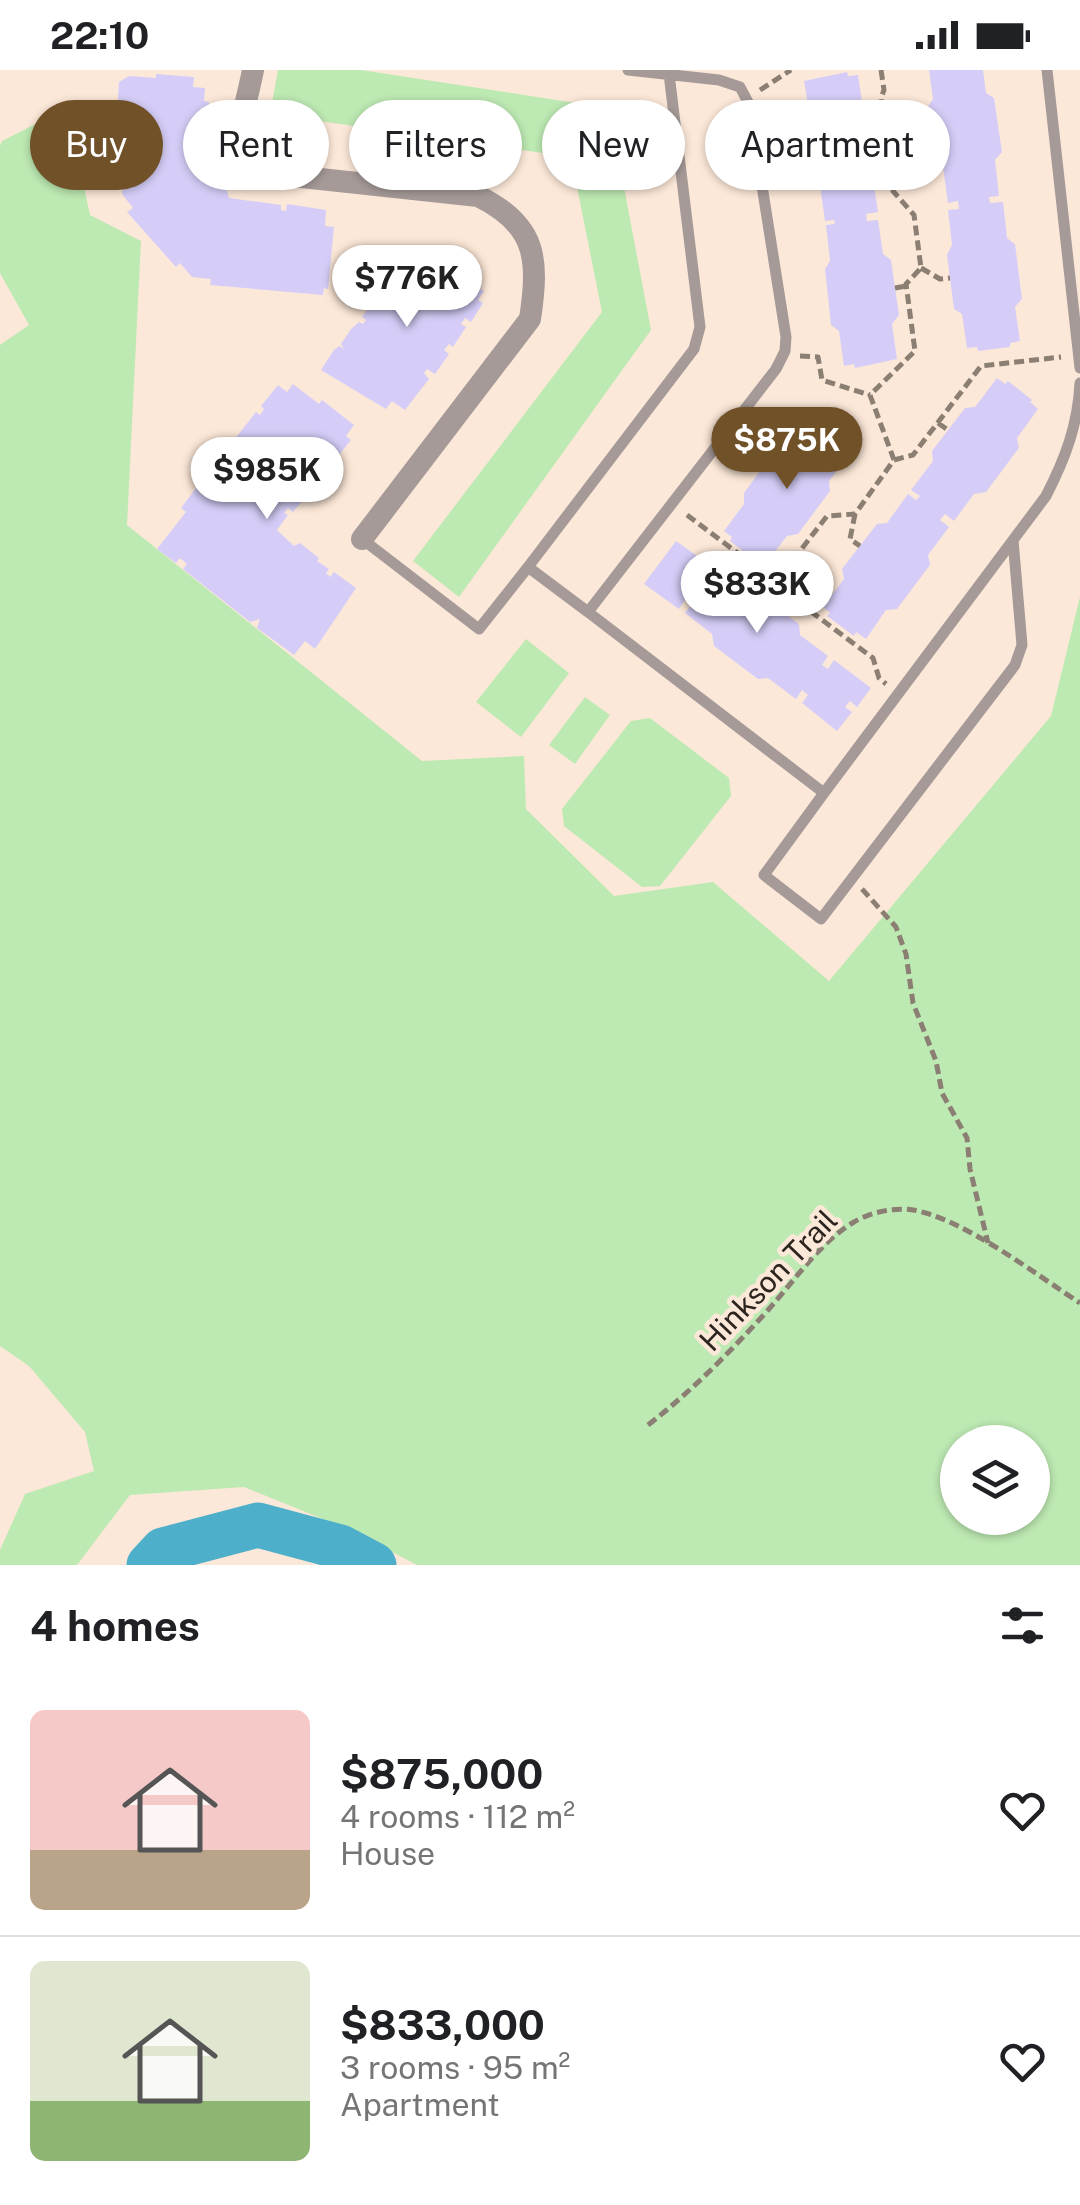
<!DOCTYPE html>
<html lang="en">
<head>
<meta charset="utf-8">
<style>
	body { margin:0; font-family:"Public Sans",sans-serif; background:#f6f6f6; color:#202124; height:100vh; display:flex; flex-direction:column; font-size:38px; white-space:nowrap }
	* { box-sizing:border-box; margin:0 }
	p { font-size:32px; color:#757577 }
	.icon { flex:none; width:55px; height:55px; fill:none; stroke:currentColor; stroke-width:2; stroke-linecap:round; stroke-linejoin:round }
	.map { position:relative; height:1495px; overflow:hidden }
	.drawer { display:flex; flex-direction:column; background:#fff; flex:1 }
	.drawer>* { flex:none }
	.top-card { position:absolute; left:30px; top:30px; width:1020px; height:90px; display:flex; gap:20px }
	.tools { position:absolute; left:940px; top:1355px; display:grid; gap:20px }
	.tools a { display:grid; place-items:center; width:110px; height:110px; border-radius:50%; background:#fff; box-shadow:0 2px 8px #0004; font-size:50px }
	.price { position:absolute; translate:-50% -85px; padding:0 22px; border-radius:35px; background:#fff; color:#222; font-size:32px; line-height:65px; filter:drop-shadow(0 2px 5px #0008) }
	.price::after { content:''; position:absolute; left:50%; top:60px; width:30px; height:22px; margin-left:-15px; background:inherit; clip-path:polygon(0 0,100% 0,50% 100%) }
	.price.on { background:#715127; color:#fff }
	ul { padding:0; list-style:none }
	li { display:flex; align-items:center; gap:30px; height:250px; padding:0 30px }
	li+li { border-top:2px solid #e0e0e0 }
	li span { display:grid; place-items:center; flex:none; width:280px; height:200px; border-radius:15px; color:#555 }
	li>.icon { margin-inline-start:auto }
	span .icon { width:120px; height:120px; fill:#fffc; stroke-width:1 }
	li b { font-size:42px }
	h2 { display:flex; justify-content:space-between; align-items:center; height:120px; padding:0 30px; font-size:42px }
	.pill { padding:0 35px; border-radius:45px; background:#fff; box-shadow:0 2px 8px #0004; font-size:35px; line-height:90px }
	.pill.on { background:#715127; color:#fff }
	.status { display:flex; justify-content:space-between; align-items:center; height:70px; padding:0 50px; background:#fff; direction:ltr }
	.status svg { height:28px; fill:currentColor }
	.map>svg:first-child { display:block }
	.green { fill:#bde9b2; fill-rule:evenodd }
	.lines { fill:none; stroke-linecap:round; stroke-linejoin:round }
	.river { stroke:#4eafcb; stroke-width:45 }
	.building { fill:#d5cdf7 }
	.path { stroke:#8b7e73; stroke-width:5; stroke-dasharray:10 5; stroke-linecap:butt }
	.service { stroke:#a59a98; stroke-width:11 }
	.minor { stroke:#a59a98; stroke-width:22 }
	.labels { text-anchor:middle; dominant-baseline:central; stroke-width:9; stroke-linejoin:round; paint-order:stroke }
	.street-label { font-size:30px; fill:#2c241e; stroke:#fce8d8 }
</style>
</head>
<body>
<div class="status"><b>22:10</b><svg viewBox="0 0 49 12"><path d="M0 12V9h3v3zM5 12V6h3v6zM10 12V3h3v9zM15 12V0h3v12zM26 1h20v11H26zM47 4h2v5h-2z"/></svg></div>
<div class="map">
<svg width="1080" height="1495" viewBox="0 0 1080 1495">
	<rect width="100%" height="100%" fill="#fce8d8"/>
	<path class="green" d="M278,0H361L609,38L651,260L459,527L413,491L602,242L571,87L270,44Z
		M67,38L90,145L141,171L127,455L422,691L524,686L526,739L614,826L713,812L829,911L1051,646L1080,527V1495H417L352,1461L244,1417L130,1425L77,1495H0V1480L25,1424L94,1401L85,1362L29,1296L0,1276V275L29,255L0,203V76L2,71ZM958,1372H1032V1448H958Z
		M526,569L569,603L521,667L476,632Z
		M585,627L610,645L575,694L549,675Z
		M650,648L729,708L731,726L660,816L642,817L564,756L562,739L631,651Z"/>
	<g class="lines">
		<path class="river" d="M149,1495L163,1480L258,1455L340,1477L374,1495"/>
	</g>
	<path class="building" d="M929,0H983L986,23L994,28L1002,82L995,90L999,126L989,127L990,133L1003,132L1007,168L1015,174L1022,229L1015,237L1020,271L1010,273V277L978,281L977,277L967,278L962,244L954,239L947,185L952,175L948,140L959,139L958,131L948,133L943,97L934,91L927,38L933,29Z
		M847,2L848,6L858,5L863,39L872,45L880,99L873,108L878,142L866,144L867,151L878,150L883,184L891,190L899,245L892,254L897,289L855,298L854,294L844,296L839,261L831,255L825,199L830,191L826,155L835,154L834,150L825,151L820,115L812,110L803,55L810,47L804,11Z
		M156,4L194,7L193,17L205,18L204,31L209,32L207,60H202L207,63L201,100L206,105L212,104L226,117L229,128L281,135V140L286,141L287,134L326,140L325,156L334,157L328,219L324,218L323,225L210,215L211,209L192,207L180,193L176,197L127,142L133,138L122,124L123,104L113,100L119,12L129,6L156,8Z
		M425,180L442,191L447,184L480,205L474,215L484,221L478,230L483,233L471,252L465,248L461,254L466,257L453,277L449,274L444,280L449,284L435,304L427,299L424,303L429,309L405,340L392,331L386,339L321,300L334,280L339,276L344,279L341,274L351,259L359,252L363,254L366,250L362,247L369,237L391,210L395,205L400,208L403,202L400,201L405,191L412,184L420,187Z
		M997,308L1005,314L1008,311L1032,330L1030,332L1038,339L1017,368L1019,378L986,422L974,424L954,451L945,444L940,450L949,457L928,485L930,495L897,539L886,540L866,569L856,562L854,566L827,546L830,543L823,537L844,509L842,499L877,454L887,453L908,424L916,430L920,426L911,420L933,391L932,381L965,338L975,337Z
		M293,314L319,334L322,330L354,355L346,366L351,370L334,391L330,388L327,392L331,398L293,442L288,438L284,443L288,445L277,460L294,476L300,473L319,488L317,491L329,499L326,503L330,507L334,502L356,518L315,579L305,571L294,585L257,558L260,549L250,552L183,499L187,494L180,488L176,493L157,479L186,442L181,438L196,418L200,421L206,414L202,411L256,342L260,345L264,339L261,336L278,315L287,322Z
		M809,350L845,372L843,376L851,382L829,411L830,421L798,464L787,466L766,493L757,487L755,490L730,471L732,467L724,461L744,434V423L777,378L788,377Z
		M676,471L711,496L705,505L712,509L717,502L746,523L756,522L799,554L800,565L828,586L822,595L828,599L834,590L871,618L857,637L850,631L845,637L852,642L837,661L802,633L808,625L802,620L796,629L768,608L758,609L714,576L712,564L685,543L691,535L685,530L679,539L644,514Z"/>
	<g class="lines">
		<path class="path" d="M881,0L884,20L881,28L893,121L914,145L921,198L906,214L915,281L870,325L894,390L855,444L827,446L776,512L781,531L798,532L873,588L879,608L886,614
			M760,20L791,0
			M876,71L930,64
			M921,198L940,209L950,208
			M895,218L906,216
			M800,286L818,287L822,310L870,325
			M938,353L948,360
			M894,390L913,385L981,296L1061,287
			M855,444L850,469L860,476
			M687,445L776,512
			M862,819L896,857L906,884L913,933L936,991L942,1023L967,1068L970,1099L988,1173
			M648,1355C693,1320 731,1281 769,1239C795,1210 820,1172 854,1152C871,1142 894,1137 913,1140C962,1148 1037,1205 1080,1233"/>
		<path class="service" d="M628,0L719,10L740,17L749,34L786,267L785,281L776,299L588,542L824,723L1046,426C1065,389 1078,355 1080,313
			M1047,0L1080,298
			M362,469L479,559L528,497
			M588,542L528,497L694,279L700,257L669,4
			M824,723L764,805L821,849L1015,595L1022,575L1013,470"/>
		<path class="minor" d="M253,0C244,48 222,90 283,105L478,126C537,155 539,189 530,249L362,469"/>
	</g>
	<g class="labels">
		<g class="street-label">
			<text transform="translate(768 1210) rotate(-46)">Hinkson Trail</text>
		</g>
	</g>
</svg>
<div class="tools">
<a><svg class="icon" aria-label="layers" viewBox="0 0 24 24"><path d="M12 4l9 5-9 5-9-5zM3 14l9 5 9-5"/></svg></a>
</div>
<b class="price" style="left:407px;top:260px">$776K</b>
<b class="price on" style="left:787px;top:422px">$875K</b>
<b class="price" style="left:267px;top:452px">$985K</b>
<b class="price" style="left:757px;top:566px">$833K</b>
<div class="top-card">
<a class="pill on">Buy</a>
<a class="pill">Rent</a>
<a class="pill">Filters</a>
<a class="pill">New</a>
<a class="pill">Apartment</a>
</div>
</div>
<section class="drawer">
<h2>4 homes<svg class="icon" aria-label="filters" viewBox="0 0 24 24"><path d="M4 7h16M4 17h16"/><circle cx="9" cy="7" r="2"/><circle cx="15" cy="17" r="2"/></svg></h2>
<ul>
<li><span style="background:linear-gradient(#f6c9c9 70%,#b9a48a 0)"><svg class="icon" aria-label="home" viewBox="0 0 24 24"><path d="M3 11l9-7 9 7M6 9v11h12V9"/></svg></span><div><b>$875,000</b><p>4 rooms · 112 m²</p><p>House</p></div><svg class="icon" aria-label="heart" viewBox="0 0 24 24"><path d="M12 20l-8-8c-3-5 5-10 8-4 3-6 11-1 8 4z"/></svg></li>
<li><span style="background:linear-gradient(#dfe7d0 70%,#8fb573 0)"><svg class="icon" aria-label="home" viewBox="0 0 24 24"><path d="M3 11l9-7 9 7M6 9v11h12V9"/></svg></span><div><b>$833,000</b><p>3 rooms · 95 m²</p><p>Apartment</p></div><svg class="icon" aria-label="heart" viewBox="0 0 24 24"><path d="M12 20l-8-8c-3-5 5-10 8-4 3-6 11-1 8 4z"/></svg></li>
</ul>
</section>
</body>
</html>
